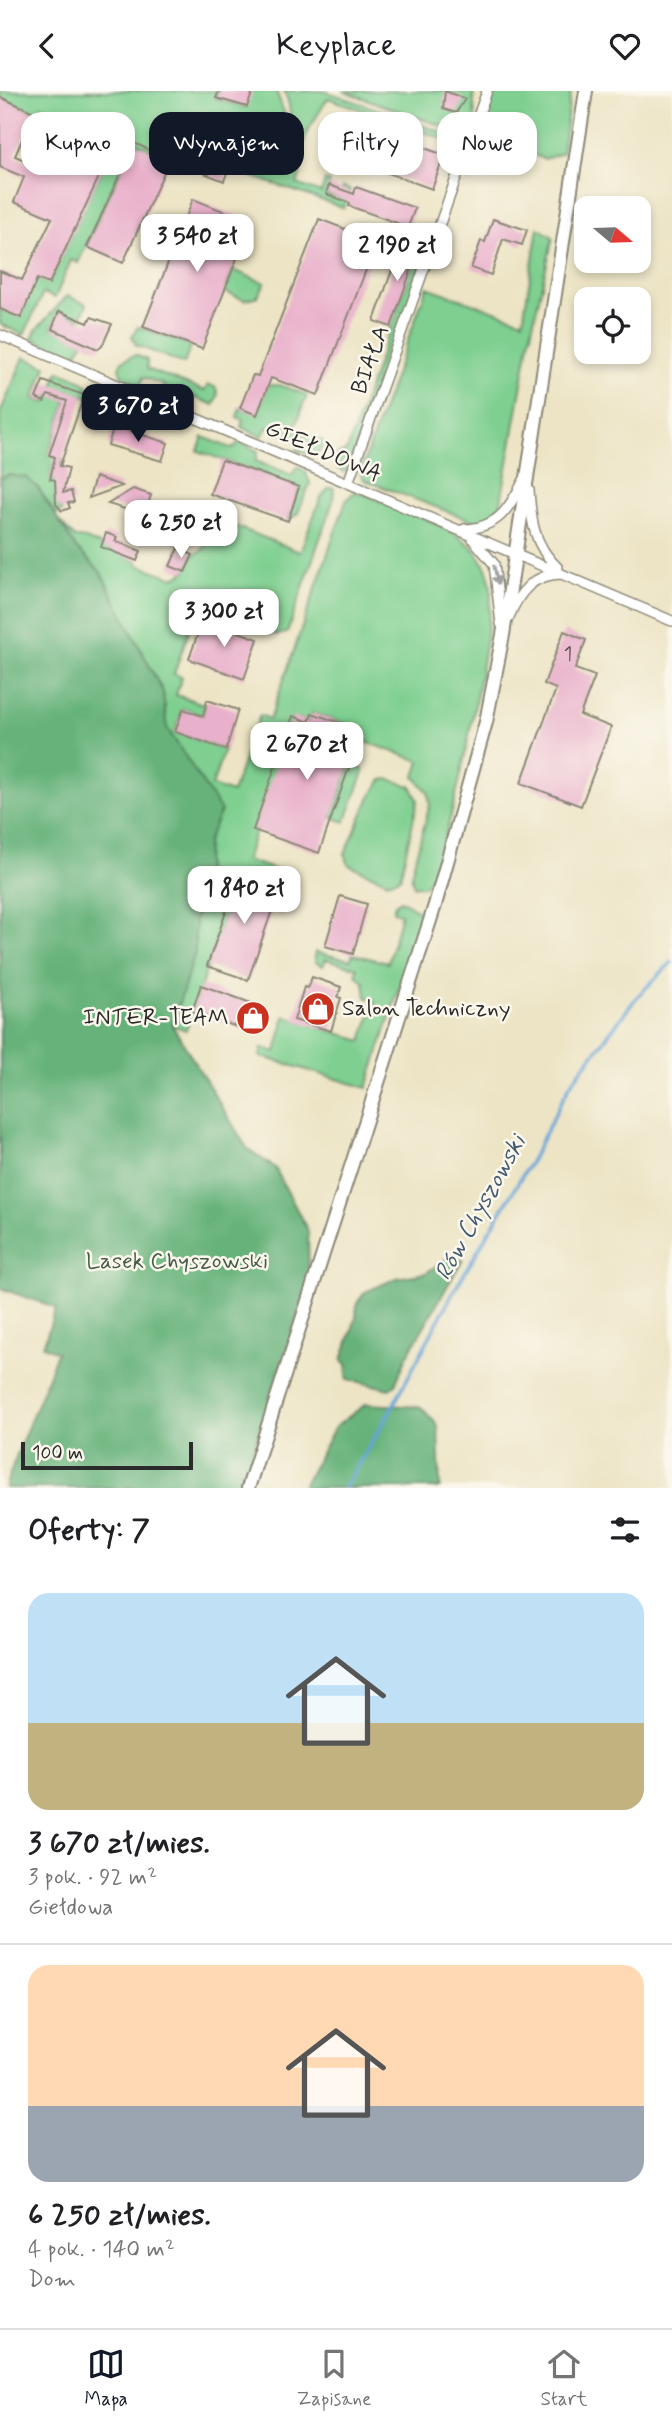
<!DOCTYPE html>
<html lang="pl">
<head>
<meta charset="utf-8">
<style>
	body { margin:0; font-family:Mynerve,sans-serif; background:#f2f2f2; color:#202124; height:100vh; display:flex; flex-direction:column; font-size:26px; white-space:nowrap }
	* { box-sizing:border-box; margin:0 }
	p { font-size:23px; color:#757577 }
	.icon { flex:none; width:38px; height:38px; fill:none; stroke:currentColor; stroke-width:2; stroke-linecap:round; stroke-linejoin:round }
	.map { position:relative; height:1397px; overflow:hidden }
	.sheet { display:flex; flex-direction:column; background:#fff; flex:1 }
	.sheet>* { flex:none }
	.top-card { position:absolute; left:21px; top:21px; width:630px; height:63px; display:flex; gap:14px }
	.needle { width:46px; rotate:109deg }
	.fabs { position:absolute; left:574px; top:105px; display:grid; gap:14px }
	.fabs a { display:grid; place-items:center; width:77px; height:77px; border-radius:14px; background:#fff; box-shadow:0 4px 10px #0003; font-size:35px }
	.scale { position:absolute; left:21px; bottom:18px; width:172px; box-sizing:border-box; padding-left:7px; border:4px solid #2b2b2b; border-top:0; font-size:19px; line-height:24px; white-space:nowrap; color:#2b2b2b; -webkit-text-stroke:5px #fbf7ec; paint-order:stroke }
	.price { position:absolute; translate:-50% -60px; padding:0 16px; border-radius:14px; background:#fff; color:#222; font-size:23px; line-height:46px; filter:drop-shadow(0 2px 4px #0008) }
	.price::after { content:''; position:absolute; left:50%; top:42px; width:21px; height:16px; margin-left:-10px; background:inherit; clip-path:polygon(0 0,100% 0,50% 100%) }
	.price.current { background:#111827; color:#fff }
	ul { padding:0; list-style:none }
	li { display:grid; align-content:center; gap:14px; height:371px; padding:0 28px }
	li+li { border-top:2px solid #e0e0e0 }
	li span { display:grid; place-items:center; height:217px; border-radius:21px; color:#555 }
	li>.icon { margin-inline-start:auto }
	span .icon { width:126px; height:126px; fill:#fffc; stroke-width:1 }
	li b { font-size:30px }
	h2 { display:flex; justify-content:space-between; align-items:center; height:84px; padding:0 28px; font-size:30px }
	.tag { padding:0 24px; border-radius:21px; background:#fff; box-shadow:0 4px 10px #0003; font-size:24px; line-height:63px }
	.tag.current { background:#111827; color:#fff }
	header { display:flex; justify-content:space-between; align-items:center; height:91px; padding:0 28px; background:#fff; font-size:32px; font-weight:600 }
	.dock { display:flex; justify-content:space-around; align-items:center; height:98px; border-top:2px solid #e0e0e0; background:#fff; font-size:19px; color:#757577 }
	.dock a { display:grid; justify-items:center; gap:4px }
	.dock .current { color:#111827 }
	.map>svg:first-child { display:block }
	.green { fill:#7ecf90; stroke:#547d5e; stroke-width:2 }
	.forest { fill:#66b27a; stroke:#486e52; stroke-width:2 }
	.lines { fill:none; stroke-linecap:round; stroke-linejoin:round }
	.stream { stroke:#64a4d7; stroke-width:3.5 }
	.building { fill:#e9b0cb }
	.street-casing { stroke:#8c8878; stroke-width:12 }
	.secondary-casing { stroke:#8c8878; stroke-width:16 }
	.street { stroke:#fff; stroke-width:9 }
	.secondary { stroke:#fff; stroke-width:12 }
	.oneway { fill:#a0a0a0 }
	.labels { text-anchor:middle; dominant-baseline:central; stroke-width:5; stroke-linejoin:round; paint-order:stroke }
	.number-label { font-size:19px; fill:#5a4c53 }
	.street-label { font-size:23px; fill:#2b2b2b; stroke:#fbf7ec }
	.poi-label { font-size:23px; fill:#2b2b2b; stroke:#fbf7ec; text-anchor:start }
	.park-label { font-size:23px; fill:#445c49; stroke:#fbf7ec }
	.water-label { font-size:24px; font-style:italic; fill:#425b70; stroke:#fbf7ec }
</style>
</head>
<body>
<header><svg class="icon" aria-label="back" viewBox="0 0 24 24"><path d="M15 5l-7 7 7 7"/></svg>Keyplace<svg class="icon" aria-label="heart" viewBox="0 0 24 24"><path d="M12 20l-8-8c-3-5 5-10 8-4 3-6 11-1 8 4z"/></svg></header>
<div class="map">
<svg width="672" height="1397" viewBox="0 0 672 1397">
	<rect width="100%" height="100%" fill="#fbf7ec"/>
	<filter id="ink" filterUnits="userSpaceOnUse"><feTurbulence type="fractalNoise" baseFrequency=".0143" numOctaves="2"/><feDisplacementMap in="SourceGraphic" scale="14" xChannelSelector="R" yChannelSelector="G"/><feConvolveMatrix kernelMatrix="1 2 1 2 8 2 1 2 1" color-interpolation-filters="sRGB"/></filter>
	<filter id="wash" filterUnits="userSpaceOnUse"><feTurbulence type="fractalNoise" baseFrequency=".00686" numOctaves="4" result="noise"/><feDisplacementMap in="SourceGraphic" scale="28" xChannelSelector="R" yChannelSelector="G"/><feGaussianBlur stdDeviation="1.57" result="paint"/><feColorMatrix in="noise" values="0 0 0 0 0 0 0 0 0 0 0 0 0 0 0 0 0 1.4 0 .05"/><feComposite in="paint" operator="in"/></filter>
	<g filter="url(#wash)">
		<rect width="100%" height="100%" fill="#ece4c4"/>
		<path class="green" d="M0,0H219L216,8L246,16L249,0H276L287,29V72L301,82L297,93L321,102L325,89L330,91L326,103L339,107L343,96L350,99L344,117L175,59L170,67L134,50L78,172L71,169L55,207L43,202L24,244L0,233V218L21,226L36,188L49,192L84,117V107L88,109L113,56L47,28L51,18L41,15L38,23L0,6Z
			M284,0H325L462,48L460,54L328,7L309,38L296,73C287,62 296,22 284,0Z
			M343,0H473L475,28L468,40L459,41Z
			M490,0H571L562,62L545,68L485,48L470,90L465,89L462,78Z
			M538,137L553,146L530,247L499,422L492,429L478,432L364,389L360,382L427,196L523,230Z
			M411,139L432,146L348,378L344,381L337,377L335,365L347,359L420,154L405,149Z
			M233,179L265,192L258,205L245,209L224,201Z
			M67,205L87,213L80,228L59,220L52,237L84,251L74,266L32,248L36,239Z
			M138,236L191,254L184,273L136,254L132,245Z
			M135,264L147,269V278L204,300L208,294L215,296L218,303L214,314L188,304L184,313L161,303L164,294L143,286L140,295L123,287L119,277L122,270Z
			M24,266L46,275L34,308L46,312L59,280C72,286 92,289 91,307L61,297L57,306L67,310L49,363L63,368L62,376L53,374L50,388L57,390L58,413L62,420L56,424L38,397L8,384L0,388V322Z
			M268,294H279L307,304L294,339L323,350L322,357L315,365L297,360L300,350L267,336L262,346L241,336L243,329L237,326L240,317L257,323Z
			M203,346L233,358L239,351L258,360L256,370L292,384L297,376L305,380L310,392L298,422L288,430L299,396L198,360Z
			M329,397H334L333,410L287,542L277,544L197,516L174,583L182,586L176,604L206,614L203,625L183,618L175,641L224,658L212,695L232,702L260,624L270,628L346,410L355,400C391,415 460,434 480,466C487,477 491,488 491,501C490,546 450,766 425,795H414L411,784L430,713L428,701L415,686L420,670L352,646L354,636L312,622L309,631L293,626L246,769L294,785L289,796L239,782L186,939L172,934L195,861V827L204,810L207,751L212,738L181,660L167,637L163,601L100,480L76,457L60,431L75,447L86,448L137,470L138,474L174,487L185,481L193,464L203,459L211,435L204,432L207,424L300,461L321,406Z
			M350,674L363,678V684L345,731L331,726Z
			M388,688L411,695L418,709L400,787L388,791L349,774L345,763L369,708L382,689Z
			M401,809L420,821L419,835L367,997L260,965L262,957L276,961L285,925L362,950L375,910L366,906L364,891L356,884L357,877L326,868L323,875L315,871V861L350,869L353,863L388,872L401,823L393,820L395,813Z"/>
		<path class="forest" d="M8,384L26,386L38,397L76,457L100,480L163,601L167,637L221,720L207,751L204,810L195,827V861L172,934L247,1057L275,1077L308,1140L309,1190L241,1397H5C20,1350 41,1307 57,1261L43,1255L56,1217L0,1197V388Z
			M450,1165L463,1168L407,1265L395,1294L389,1298L347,1288V1273L342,1269L356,1227L357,1212L365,1201L397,1187L426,1182Z
			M366,1313L421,1316L438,1335L440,1397H302L335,1336Z"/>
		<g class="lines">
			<path class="stream" d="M344,1397L388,1324L454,1200L532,1068L570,994L637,906L672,871"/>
		</g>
		<g id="blocks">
			<path class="building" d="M219,0H253L247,16L216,7Z
				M445,0L465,8L456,22L443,18Z
				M0,6L34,21L15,65L36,74L55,31L113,56L49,193L37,188L21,227L0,218V180L22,189L52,127L14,111L24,86L0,76Z
				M332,23L444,64L432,98L319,57Z
				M134,52L170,68L123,172L87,156Z
				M205,70L228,79L224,90L201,81Z
				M329,94L354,103L356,96L415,117L408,136L349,115L350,112L326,103Z
				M193,108L251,131L202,258L143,236Z
				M319,128L377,150L318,304L271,287L257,324L240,317L253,284L258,285Z
				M493,128L527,139L522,154L503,148L491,184L471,177L481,150L485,151Z
				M403,148L420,154L391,236L374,230Z
				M59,220L88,232L91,226L112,233L102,255L98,258L52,238Z
				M43,290L84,304L60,375L69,377L63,402L71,400L74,411L68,412L70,417L62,420L56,413L55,389L50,388L55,366L49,364L67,310L48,304L44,311L36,307Z
				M114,335L168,352L162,370L108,354Z
				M222,369L299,396L288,430L210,403Z
				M95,386L122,395L89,407Z
				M133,398L151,404L145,424L108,413Z
				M106,442L117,446L115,450L141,460L137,470L101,456Z
				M178,457L193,464L185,481L170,475Z
				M203,528L258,548L244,588L189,568Z
				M564,540L586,549L575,578L595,585L580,624L611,636L581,715L521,692L556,598L544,593Z
				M207,609L238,619L226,659L175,641L183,618L203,625Z
				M312,622L355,637L352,646L359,648L319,762L253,739L293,625L309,631Z
				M240,781L280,796L248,889L207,875Z
				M340,805L367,813L353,863L325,855Z
				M312,886L341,896L338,906L341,907L331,940L294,929L304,896L308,897Z
				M201,894L265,917L256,943L192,920Z"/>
		</g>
	</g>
	<g filter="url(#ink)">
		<use href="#blocks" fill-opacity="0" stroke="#8c8878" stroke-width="2"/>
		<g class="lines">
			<g class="street-casing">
				<path id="street" d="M0,244L672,530
					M348,392L487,0
					M529,399C531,430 534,455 558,477
					M464,438C498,437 509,418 524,389
					M472,447L494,473L501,533
					M509,526C519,501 533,483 562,483"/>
			</g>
			<g class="secondary-casing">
				<path id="secondary" d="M248,1397L435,814L486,631L503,544L586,0"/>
			</g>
			<use href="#street" class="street"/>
			<use href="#secondary" class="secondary"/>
		</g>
		<defs><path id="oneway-solid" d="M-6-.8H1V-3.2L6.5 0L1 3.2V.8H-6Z" transform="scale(1.75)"/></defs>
		<use class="oneway" href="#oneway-solid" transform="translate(496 484) rotate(77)"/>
	</g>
	<defs>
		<g id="shop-disc" transform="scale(1.75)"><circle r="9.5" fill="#c8321e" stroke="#fbf7ec"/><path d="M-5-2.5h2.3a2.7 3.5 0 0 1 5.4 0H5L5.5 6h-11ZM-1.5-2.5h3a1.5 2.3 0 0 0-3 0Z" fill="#fff"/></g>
	</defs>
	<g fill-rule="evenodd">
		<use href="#shop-disc" x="318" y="918"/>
		<use href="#shop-disc" x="253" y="927"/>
	</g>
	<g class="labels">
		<g class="number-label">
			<text x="568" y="563">1</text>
		</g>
		<g class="street-label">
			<text transform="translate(371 269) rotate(-70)">BIAŁA</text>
			<text transform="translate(323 361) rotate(23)">GIEŁDOWA</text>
		</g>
		<g class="poi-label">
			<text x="342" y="918">Salon Techniczny</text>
			<text x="229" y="927" text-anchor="end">INTER-TEAM</text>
		</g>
		<g class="park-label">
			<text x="177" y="1171">Lasek Chyszowski</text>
		</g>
		<g class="water-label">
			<text transform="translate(481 1117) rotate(-61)">Rów Chyszowski</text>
		</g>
	</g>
</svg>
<div class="fabs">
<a><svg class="needle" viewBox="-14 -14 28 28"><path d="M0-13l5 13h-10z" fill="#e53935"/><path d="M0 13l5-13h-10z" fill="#757577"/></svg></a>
<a><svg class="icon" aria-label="locate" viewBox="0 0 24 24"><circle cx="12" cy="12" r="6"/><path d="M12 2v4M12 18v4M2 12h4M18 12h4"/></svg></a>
</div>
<div class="scale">100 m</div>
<b class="price" style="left:197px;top:183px">3 540 zł</b>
<b class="price" style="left:397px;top:192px">2 190 zł</b>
<b class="price current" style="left:138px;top:353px">3 670 zł</b>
<b class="price" style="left:181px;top:469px">6 250 zł</b>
<b class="price" style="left:224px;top:558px">3 300 zł</b>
<b class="price" style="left:307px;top:691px">2 670 zł</b>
<b class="price" style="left:244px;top:835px">1 840 zł</b>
<div class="top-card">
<a class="tag">Kupno</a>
<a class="tag current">Wynajem</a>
<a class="tag">Filtry</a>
<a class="tag">Nowe</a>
</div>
</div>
<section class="sheet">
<h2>Oferty: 7<svg class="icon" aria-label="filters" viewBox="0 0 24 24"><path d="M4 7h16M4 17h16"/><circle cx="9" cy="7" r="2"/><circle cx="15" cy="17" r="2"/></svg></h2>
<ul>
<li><span style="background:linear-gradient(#bfe0f5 60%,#c2b280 0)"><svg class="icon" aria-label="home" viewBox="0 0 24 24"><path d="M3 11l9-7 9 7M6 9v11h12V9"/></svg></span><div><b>3 670 zł/mies.</b><p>3 pok. · 92 m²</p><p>Giełdowa</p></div></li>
<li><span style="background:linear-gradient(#ffd9b3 65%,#9aa5b1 0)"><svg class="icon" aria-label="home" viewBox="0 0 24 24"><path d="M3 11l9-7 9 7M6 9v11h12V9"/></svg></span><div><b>6 250 zł/mies.</b><p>4 pok. · 140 m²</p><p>Dom</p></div></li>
</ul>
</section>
<nav class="dock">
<a class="current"><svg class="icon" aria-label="map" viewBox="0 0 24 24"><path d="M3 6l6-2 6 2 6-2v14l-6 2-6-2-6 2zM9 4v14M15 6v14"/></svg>Mapa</a>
<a><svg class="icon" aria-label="saved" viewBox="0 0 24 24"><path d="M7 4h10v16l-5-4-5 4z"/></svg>Zapisane</a>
<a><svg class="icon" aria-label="home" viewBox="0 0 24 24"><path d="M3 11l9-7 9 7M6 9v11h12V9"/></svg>Start</a>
</nav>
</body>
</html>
